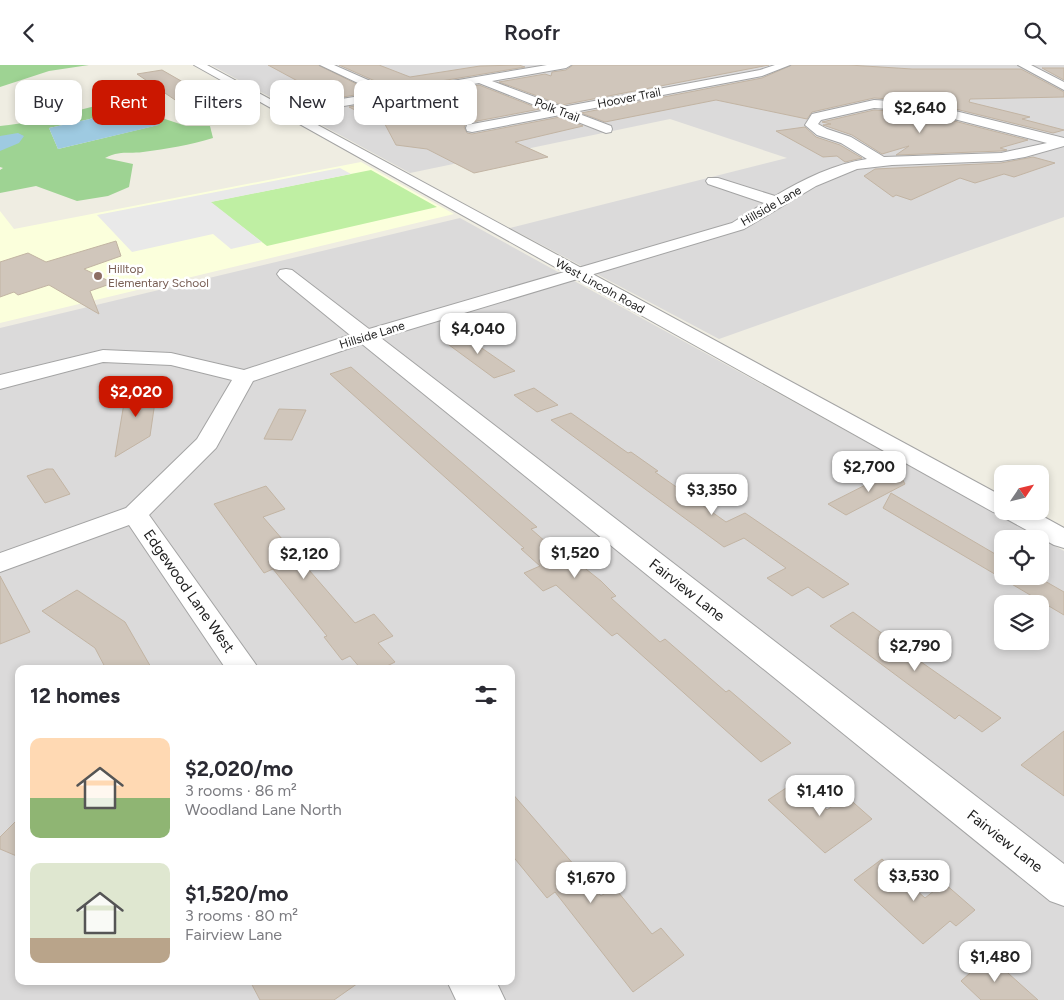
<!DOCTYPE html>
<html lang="en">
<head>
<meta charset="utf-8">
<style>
	body { margin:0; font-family:Figtree,sans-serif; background:#f2f2f3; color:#2b2b33; height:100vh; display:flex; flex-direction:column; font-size:19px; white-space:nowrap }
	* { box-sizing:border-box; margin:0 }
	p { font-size:16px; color:#7c7c81 }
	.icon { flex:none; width:28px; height:28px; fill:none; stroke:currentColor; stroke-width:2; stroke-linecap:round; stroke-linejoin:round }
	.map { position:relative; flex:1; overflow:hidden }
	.drawer { position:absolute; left:15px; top:600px; width:500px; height:320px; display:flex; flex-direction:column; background:#fff; border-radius:10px; box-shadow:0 2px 8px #0003 }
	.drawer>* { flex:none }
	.banner { position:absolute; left:15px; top:15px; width:500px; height:45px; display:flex; gap:10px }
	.needle { width:32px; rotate:55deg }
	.tools { position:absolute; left:994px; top:400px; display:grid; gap:10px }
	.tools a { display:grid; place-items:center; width:55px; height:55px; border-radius:10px; background:#fff; box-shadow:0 2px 8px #0003; font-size:25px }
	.price { position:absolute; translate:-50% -42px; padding:0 11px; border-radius:10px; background:#fff; color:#222; font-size:16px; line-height:32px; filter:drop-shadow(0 1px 2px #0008) }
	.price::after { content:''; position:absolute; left:50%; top:30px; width:15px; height:11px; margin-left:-8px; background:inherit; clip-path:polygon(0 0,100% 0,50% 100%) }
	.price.active { background:#cb1700; color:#fff }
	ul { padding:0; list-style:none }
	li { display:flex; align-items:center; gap:15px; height:125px; padding:0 15px }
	li span { display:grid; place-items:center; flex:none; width:140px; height:100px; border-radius:10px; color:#555 }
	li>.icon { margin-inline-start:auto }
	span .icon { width:60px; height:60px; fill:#fffc; stroke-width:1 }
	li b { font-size:21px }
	h2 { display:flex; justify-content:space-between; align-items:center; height:60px; padding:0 15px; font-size:21px }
	.chip { padding:0 18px; border-radius:10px; background:#fff; box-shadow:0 2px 8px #0003; font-size:18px; line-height:45px }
	.chip.active { background:#cb1700; color:#fff }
	header { display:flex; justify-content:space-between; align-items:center; height:65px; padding:0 15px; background:#fff; font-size:22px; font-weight:600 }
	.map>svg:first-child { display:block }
	.residential { fill:#dbdada; fill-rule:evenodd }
	.education { fill:#fbffdc }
	.grass { fill:#bfefa3 }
	.forest { fill:#9ed393 }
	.parking { fill:#e9e9e9 }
	.water { fill:#9ecae1 }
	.building { fill:#d0c6bb; stroke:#c2b4a3 }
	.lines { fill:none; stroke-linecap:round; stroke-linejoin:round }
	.minor-casing { stroke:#a4a4a4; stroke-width:2 }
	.tertiary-casing { stroke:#a4a4a4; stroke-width:2 }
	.minor { fill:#fff; fill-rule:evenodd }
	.tertiary { fill:#fff; fill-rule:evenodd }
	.education-dot { fill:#8d6e63; stroke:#fff; stroke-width:2 }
	.labels { text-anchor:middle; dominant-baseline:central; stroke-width:5; stroke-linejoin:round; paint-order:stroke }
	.far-street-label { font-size:12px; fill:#1d1d1d; stroke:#fff }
	.far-education-label { font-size:12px; fill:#785e54; stroke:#fff; text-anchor:start }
	.street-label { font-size:15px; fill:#1d1d1d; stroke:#fff }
</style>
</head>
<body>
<header><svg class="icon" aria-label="back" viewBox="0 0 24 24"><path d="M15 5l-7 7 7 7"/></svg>Roofr<svg class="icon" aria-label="search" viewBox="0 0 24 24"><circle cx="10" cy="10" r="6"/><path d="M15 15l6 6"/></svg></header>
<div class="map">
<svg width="1064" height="935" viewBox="0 0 1064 935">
	<rect width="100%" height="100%" fill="#efede2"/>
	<path class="residential" d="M211,0H1064V152L719,274L510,163L787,93L670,54L410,108Z
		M460,153L1064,486V935H0V263ZM1002,474H1040V511H1002ZM1002,539H1040V576H1002ZM19,604H511V916H19Z"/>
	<path class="education" d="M361,97L454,149L0,258V146L14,164Z"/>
	<path class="grass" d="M371,105L437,142L267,181L210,137Z"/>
	<path class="forest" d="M0,0H89L49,6L0,22Z
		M141,32L148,37L138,39L124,38L90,54L49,63L58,84L158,60L153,50L186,61H210L213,73C190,80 167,84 143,87C128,89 120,85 105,93L133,99L129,122L108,131L77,136L36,121L0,128V105L3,103L0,102V61C48,57 94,38 141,32Z"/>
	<path class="parking" d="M340,103L351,109L211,137L262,177L231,184L213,169L132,187L97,150Z"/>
	<path class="water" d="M124,38C144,39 149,44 159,60L58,84L49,63L90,54Z
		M18,68L24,71L19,78L0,86V71Z"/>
	<path class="building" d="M268,0H318L373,27L331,34Z
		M339,0H379L410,12L480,1L519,0L525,2L393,24Z
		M573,0H769L562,40L499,17L545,9L551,11L552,7L566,5Z
		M792,0H849L912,4H1021L1064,27V32L970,34L969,37L1030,52L1022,54L1064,65L1053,68L923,36L874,33L812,47L807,54L716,35L605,57L581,48L762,13Z
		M1042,3H1064V15Z
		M162,5L216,36L184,41L137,9Z
		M479,20L540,44L467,58L464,62L467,68L472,69L560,52L583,61L515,77L548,92L474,108L427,84L396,80L379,48L367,51L349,42Z
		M874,45L923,48L1028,75L1000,83L1007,85L1001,86L896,90L909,81L882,89L852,70L823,60L831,59L822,57Z
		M805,62L816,72L840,80L862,93L845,97L837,91L823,92L776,66Z
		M1033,92L1055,98L1014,112L1004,109L975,118L960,113L911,135L896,130L893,132L864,111L875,104L1001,98Z
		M116,176L121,191L84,204L113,218L90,226L99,249L49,220L18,230L14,227L0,232V197L28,188L46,197Z
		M454,264L515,306L494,313L445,277Z
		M351,302L537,462L531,464L562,491L567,489L601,516L616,531L611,533L660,577L665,574L726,627L729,625L791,678L761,697L617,568L612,571L556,520L543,526L524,508L540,501L521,484L524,483L330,309Z
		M157,323L150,371L115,392L126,326Z
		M534,323L558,340L537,347L514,330Z
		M279,344L306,345L292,375L264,374Z
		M571,348L628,388L631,387L658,406L655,407L726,457L745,448L849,519L823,533L808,522L792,531L767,513L786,503L744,473L724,482L551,355Z
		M47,404H53L70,429L45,438L27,411Z
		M897,404L905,419L846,450L828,439Z
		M266,421L285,444L263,452L355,558L374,549L393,571L378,578L395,597L381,604H361L350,591L342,595L324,572L327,571L273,504L264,508L214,439Z
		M891,428L1002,493V511H1036L1064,527V550L883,443Z
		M0,511L30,567L0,579Z
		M77,525L125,557L152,604H106L95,583L42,546Z
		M853,547L914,592L1001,653L982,667L959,650L955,654L830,561Z
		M1064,666V731L1021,700Z
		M795,717L827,745L846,731L872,754L825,788L768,735Z
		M511,727L601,831L614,822L652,869L661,863L684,890L633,927L555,827L547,833L511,789Z
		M19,753V792L0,784V772Z
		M882,794L925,833L944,818L975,845L956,861L950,856L923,879L854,815Z
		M989,891L1038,935H981L961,916Z
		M250,916H361L334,935H260Z"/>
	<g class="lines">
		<g class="minor-casing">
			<path id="minor" d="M320,0H334L393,26L547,0H571L566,3L492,16L562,42L760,5L775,0H790L762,11L574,47L611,61L612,64L611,67L606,68L560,50L472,67L467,66L466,63L467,60L547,45L479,18L285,51L281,50L279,47L281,44L285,43L379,28Z
				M1018,0H1031L1064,17V25Z
				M874,35L923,38L1064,73V81L1025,92L1001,96L892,100L857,104L816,121L744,164L381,273L1064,799V841L1050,836L362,279L253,316L216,383L149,450L259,604H226L129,460L0,507V488L126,443L197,374L232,315L171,300L103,297L0,324V310L103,285L171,288L244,305L350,270L280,213L277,209L280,205L286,204L292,205L369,264L732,158L764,138L708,119L706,116L708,113H718L775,131C804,114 834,99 867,94L841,78L817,70L805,60L812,49ZM874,43L923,46L1047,78L1001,88L884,92L851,72L827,64L818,59L821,55Z
				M447,916H496L505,935H456Z"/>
		</g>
		<g class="tertiary-casing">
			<path id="tertiary" d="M194,0H207L1002,431V446H1033L1064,463V483L1054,480L1003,452L1000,449L993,447Z"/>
		</g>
		<use href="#minor" class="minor"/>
		<use href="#tertiary" class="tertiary"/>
	</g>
	<circle class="education-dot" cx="98" cy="211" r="5"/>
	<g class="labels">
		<g class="far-street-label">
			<text transform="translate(629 33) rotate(-11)">Hoover Trail</text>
			<text transform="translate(557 45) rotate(21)">Polk Trail</text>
			<text transform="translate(771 141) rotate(-30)">Hillside Lane</text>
			<text transform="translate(600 221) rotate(29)">West Lincoln Road</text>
			<text transform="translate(372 270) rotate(-17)">Hillside Lane</text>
		</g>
		<g class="far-education-label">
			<text x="108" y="204">Hilltop<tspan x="108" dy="14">Elementary School</tspan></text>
		</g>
		<g class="street-label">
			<text transform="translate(687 525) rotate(38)">Fairview Lane</text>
			<text transform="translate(189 526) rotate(55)">Edgewood Lane West</text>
			<text transform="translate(1005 776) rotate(38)">Fairview Lane</text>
		</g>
	</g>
</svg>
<div class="tools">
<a><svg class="needle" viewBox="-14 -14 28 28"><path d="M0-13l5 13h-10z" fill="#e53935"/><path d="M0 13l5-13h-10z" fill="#7c7c81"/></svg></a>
<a><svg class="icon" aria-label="locate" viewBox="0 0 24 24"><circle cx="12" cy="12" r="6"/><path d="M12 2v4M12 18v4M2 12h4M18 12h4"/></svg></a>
<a><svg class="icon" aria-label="layers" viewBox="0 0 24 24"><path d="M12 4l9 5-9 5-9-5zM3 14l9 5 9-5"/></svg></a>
</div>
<b class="price" style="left:920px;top:69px">$2,640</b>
<b class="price" style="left:478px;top:290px">$4,040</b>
<b class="price active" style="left:136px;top:353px">$2,020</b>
<b class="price" style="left:869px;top:428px">$2,700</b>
<b class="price" style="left:712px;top:451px">$3,350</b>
<b class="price" style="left:575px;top:514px">$1,520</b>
<b class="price" style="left:304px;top:515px">$2,120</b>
<b class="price" style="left:915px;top:607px">$2,790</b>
<b class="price" style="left:820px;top:752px">$1,410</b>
<b class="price" style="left:914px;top:837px">$3,530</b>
<b class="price" style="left:591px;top:839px">$1,670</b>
<b class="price" style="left:995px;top:918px">$1,480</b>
<div class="banner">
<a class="chip">Buy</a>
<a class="chip active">Rent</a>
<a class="chip">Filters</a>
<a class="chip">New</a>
<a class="chip">Apartment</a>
</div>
<section class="drawer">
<h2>12 homes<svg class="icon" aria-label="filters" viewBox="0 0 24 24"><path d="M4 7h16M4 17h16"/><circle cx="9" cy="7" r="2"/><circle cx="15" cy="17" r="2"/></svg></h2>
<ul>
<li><span style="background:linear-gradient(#ffd9b3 60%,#8fb573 0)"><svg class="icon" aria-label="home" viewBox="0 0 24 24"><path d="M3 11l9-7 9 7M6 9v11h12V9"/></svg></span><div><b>$2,020/mo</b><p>3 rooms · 86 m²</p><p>Woodland Lane North</p></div></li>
<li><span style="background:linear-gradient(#dfe7d0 75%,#b9a48a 0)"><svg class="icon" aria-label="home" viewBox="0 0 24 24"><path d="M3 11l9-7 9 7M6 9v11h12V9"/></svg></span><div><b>$1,520/mo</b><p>3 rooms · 80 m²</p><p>Fairview Lane</p></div></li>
</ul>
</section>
</div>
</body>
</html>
